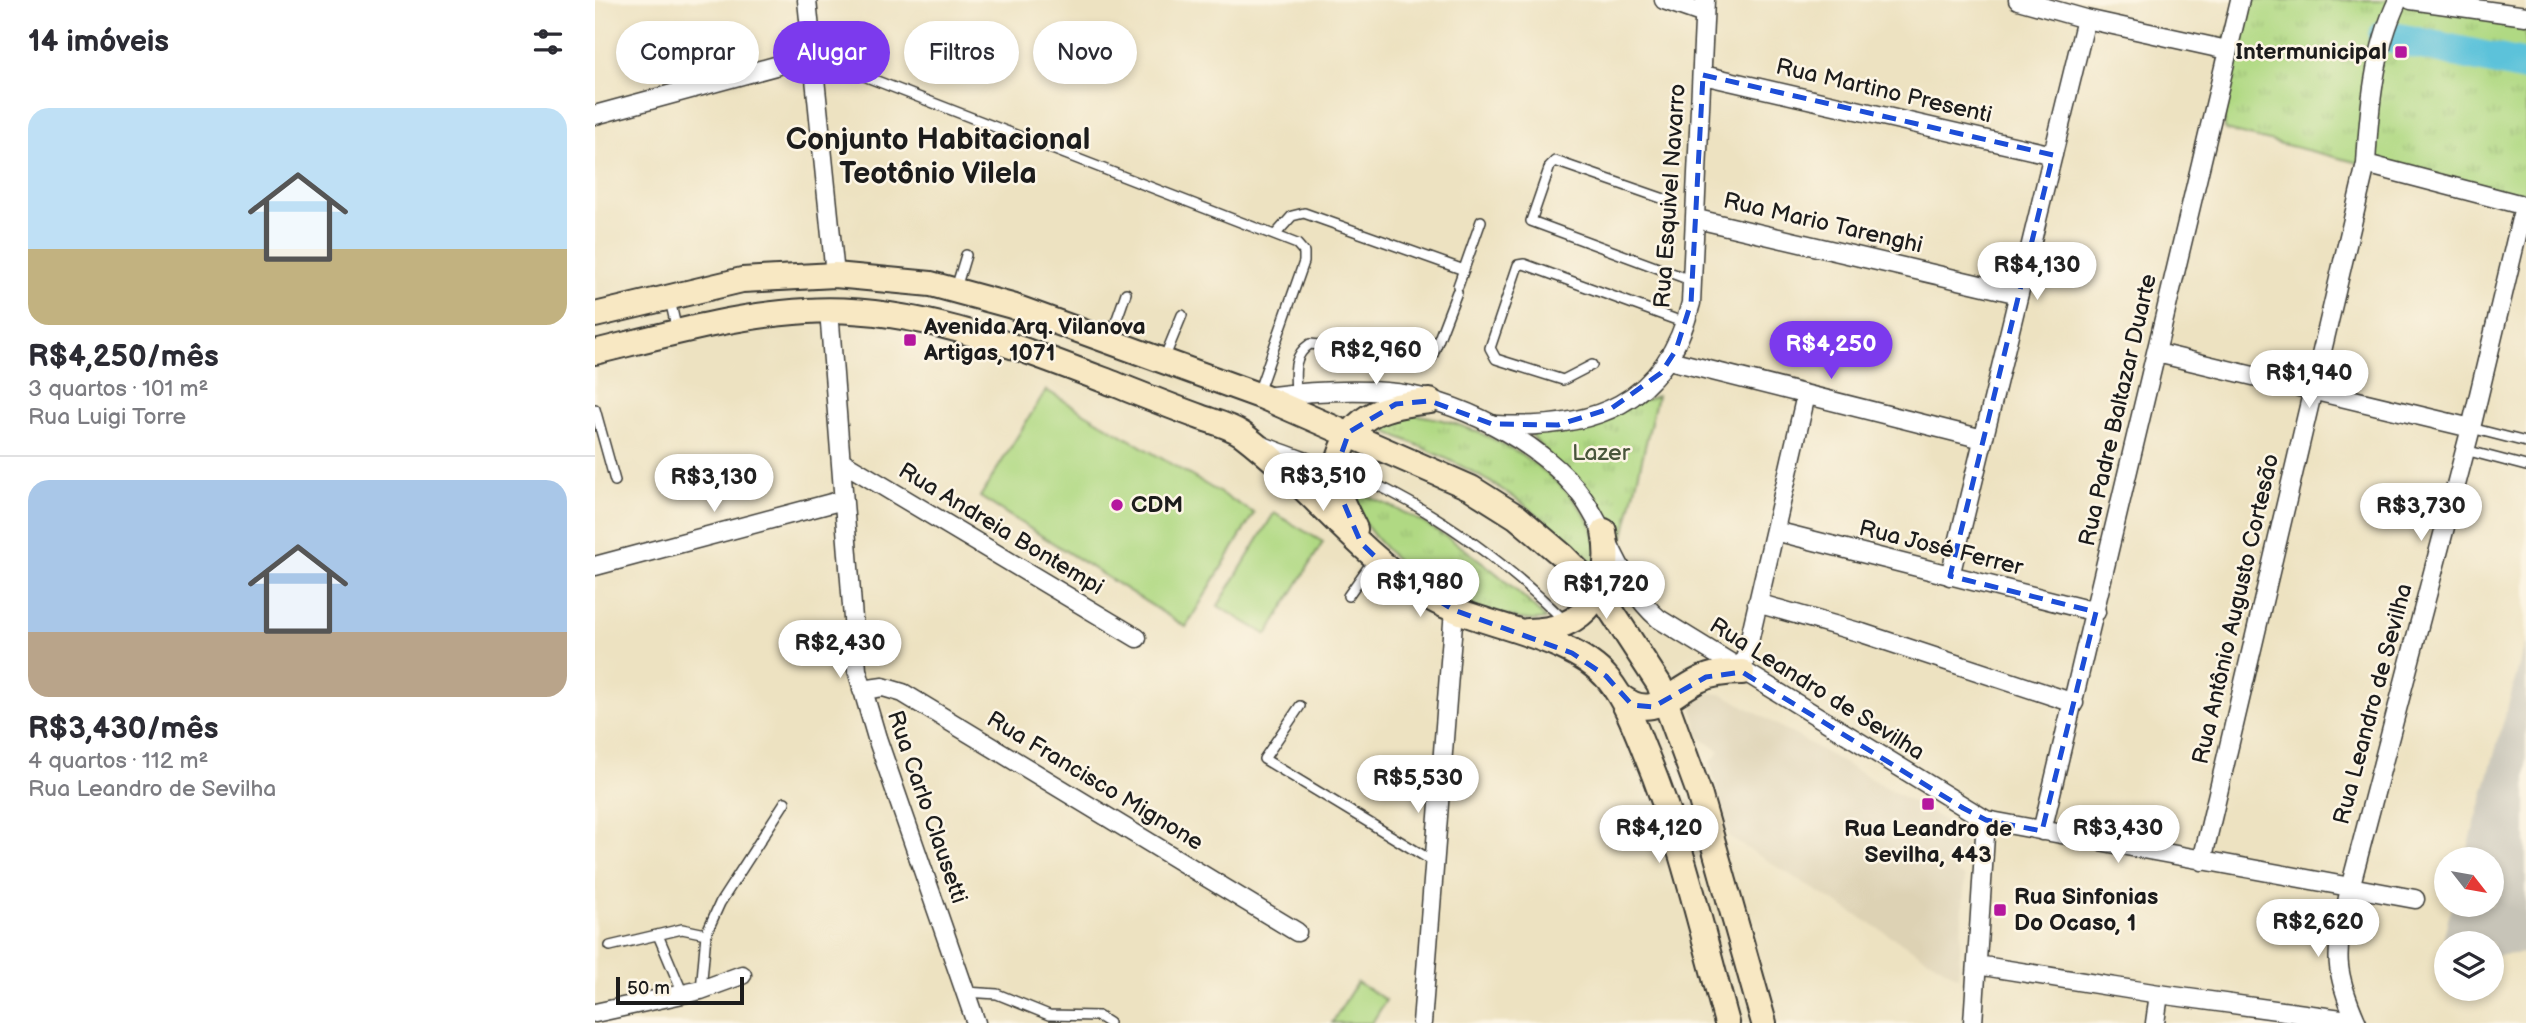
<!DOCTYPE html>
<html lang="pt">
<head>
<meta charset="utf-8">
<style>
	body { margin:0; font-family:"Balsamiq Sans",sans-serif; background:#f2f2f3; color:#2b2b33; height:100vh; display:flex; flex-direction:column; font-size:26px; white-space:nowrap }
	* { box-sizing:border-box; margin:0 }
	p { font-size:23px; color:#7c7c81 }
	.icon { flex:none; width:38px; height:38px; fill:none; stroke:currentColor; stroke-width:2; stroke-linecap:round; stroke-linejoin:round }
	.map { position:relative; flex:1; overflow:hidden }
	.side { display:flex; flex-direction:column; background:#fff; width:595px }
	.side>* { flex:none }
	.hud { position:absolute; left:21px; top:21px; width:665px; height:63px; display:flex; gap:14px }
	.needle { width:46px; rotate:121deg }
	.controls { position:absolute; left:1839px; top:847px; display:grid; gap:14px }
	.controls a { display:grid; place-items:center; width:70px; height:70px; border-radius:50%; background:#fff; box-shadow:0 4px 10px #0003; font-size:35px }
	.scale { position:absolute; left:21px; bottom:18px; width:128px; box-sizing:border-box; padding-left:7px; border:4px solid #1c1c1c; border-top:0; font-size:19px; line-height:24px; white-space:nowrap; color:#1c1c1c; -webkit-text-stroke:5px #fcf5e5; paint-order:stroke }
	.price { position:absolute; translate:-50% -60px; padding:0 16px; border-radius:24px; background:#fff; color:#222; font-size:23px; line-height:46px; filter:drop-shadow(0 2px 4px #0008) }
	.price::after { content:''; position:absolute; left:50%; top:42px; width:21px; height:16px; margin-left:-10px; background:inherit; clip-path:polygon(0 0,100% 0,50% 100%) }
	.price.on { background:#7c3aed; color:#fff }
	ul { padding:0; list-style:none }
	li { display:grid; align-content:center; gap:14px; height:371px; padding:0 28px }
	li+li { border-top:2px solid #e1e1e2 }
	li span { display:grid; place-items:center; height:217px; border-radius:21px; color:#555 }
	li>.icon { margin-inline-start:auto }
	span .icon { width:126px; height:126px; fill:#fffc; stroke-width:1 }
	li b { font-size:30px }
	h2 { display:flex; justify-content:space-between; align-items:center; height:84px; padding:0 28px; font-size:30px }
	.chip { padding:0 24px; border-radius:32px; background:#fff; box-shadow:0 4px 10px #0003; font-size:24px; line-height:63px }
	.chip.on { background:#7c3aed; color:#fff }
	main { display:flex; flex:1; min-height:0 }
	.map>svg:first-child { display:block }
	.built { fill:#ddd2b4 }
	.industrial { fill:#c7c4b8 }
	.grass { fill:#b0d983; stroke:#667a50; stroke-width:2 }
	.park { fill:url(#park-tufts); stroke:#667a50; stroke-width:2 }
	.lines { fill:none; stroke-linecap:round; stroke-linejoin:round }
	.river { stroke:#5cc2da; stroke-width:32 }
	.service-casing { stroke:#3b3a35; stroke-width:12 }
	.minor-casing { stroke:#3b3a35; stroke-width:21 }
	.secondary-casing { stroke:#3b3a35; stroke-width:28 }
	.service { stroke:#fff; stroke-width:9 }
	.minor { stroke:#fff; stroke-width:18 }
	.secondary { stroke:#f8e8c3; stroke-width:24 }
	.marked { fill:none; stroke:#1d4ed8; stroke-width:5; stroke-dasharray:14 9; stroke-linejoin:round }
	.poi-dot { fill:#b5179e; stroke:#fcf5e5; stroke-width:2.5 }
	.labels { text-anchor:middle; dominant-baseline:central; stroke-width:5; stroke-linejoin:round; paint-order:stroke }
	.poi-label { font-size:23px; font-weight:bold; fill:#1c1c1c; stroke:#fcf5e5; text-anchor:start }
	.street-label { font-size:23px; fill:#1c1c1c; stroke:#fcf5e5 }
	.park-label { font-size:23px; fill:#48553b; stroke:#fcf5e5 }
	.district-label { font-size:30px; font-weight:bold; fill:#1c1c1c; stroke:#fcf5e5 }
</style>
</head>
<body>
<main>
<section class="side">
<h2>14 imóveis<svg class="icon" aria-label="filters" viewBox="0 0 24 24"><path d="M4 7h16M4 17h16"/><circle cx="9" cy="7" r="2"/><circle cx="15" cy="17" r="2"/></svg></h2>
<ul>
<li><span style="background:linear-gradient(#bfe0f5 65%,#c2b280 0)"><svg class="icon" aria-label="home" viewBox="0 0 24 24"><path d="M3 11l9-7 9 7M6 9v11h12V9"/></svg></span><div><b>R$4,250/mês</b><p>3 quartos · 101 m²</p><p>Rua Luigi Torre</p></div></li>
<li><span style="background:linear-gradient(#a9c7e8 70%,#b9a48a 0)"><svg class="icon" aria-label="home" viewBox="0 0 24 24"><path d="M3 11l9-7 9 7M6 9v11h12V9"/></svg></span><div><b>R$3,430/mês</b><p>4 quartos · 112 m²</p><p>Rua Leandro de Sevilha</p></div></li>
</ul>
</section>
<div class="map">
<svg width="1931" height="1023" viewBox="0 0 1931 1023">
	<defs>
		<pattern id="park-tufts" width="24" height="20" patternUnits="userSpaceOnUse" patternTransform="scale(1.75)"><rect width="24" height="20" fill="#b0d983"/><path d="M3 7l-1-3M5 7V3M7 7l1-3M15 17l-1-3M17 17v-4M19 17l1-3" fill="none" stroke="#97ba71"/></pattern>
	</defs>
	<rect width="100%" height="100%" fill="#fcf5e5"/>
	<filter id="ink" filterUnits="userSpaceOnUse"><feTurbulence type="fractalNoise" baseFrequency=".0143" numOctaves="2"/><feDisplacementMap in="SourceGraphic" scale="14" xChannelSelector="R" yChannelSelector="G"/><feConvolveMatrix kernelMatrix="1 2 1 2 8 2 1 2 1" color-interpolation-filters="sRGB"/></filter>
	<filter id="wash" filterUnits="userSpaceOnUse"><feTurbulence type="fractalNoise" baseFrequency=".00686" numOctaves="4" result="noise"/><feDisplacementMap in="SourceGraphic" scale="28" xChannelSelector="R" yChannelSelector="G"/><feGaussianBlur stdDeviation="1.57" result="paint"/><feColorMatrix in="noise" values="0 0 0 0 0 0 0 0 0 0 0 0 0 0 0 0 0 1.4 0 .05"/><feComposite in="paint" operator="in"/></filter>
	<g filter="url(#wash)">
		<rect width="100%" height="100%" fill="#ede2c1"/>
		<path class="built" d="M1110,692L1130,695L1362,828L1371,841L1373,865L1365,866L1361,873L1370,877L1363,977L1135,838L1115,763L1125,751L1104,737L1098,710L1100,702Z"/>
		<path class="industrial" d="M1931,641V953L1897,956V943H1852L1851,960L1842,961L1857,905H1897V859H1870Z"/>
		<path class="grass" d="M451,390L659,513L591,627L385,497Z
			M679,513L728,542L672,635L623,606Z
			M762,982L791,1000L777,1023H737Z"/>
		<path class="park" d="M1650,0H1851L1931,23V200L1764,163L1630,130L1624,48Z
			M1062,396L1028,540L935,434Z
			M810,414C874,417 966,466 996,525C1003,541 1002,557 1001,573C987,558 975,542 960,529C907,482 843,453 778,426Z
			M749,488C828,513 893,560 951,619C934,623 920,618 904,613C890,610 874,608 862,601C812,577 772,537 749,488Z"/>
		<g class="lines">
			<path class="river" d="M1789,36L1931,66"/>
		</g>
	</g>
	<g filter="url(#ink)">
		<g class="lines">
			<g class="service-casing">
				<path id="service" d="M217,61L238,64L702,244L709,252V262L663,393
					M1072,200L960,161L955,166L936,221L1098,281
					M680,235L697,216L709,213L869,270
					M863,286L886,221
					M361,288L371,255
					M75,300L82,331
					M515,339L531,293
					M569,359L587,315
					M997,365L968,380L901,359L895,348L923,265L929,264L1090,323
					M701,393C700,373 697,356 715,344L837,357L862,292
					M0,409L20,481
					M1876,428L1931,442
					M670,442C711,458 755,471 794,491C860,525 917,569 970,621
					M1870,450L1931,466
					M753,596L779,559
					M705,706L669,759L839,862
					M63,935L88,994
					M15,946L87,929L111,934
					M106,990L111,934L125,903L190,802
					M371,992L402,994L454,1015L503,1016L514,1023"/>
			</g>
			<g class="minor-casing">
				<path id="minor" d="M212,0L240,275
					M1069,0L1109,14
					M1423,0L1491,19L1632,50
					M1816,0L1931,16
					M1108,75L1458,155
					M0,115L195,62L217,61
					M1771,164L1931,206
					M1102,219L1424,294
					M234,310L262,670L282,738L381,1023
					M1562,353L1876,428
					M1074,360L1388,439
					M669,397C709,392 750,389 791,392C857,396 950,443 988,498C1015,537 1027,588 1064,619L1391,820L1820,899
					M901,425C998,430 1070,405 1096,303L1110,0
					M246,461L542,638
					M1180,531L1501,612
					M0,566L248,500
					M1355,576L1491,19
					M1162,603L1267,633L1479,703
					M1147,672L1211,395
					M267,690L288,687L308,693L702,932
					M1447,831L1645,0
					M1607,861L1771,164C1774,109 1779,50 1803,0
					M1382,965L1564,994L1761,1021
					M0,1013L106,990L147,975
					M827,1023L859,610
					M1378,1023L1391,820
					M1560,1023L1564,994
					M1762,1023C1735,962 1742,951 1755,888L1876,428L1929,206"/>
			</g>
			<g class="secondary-casing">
				<path id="secondary" d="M0,315L147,280L240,275L336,284L417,306L668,397L876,488L922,517L968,556L1004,592L1064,684L1104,793L1169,1023
					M0,352C70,335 140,315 212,311C317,304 425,348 522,385C550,396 577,407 605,417C619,422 635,426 647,434C710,482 759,548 825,592C879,628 972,631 1013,679C1030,700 1040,727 1050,752C1086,838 1107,932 1132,1023
					M760,529C755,518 748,506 744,494C740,482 741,468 745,456C758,412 794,405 835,401
					M932,631C992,631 1020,588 1009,531
					M1025,696C1058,722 1074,694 1104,680C1118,673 1132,672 1147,672"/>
			</g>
			<use href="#service" class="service"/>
			<use href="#minor" class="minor"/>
			<use href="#secondary" class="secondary"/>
		</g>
	</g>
	<path class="marked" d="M1108,75L1458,155L1355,576L1501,612L1447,831L1391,820L1368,808L1147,672L1111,677L1058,707L1037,705L1011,676L977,653L859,610L797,573L766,543L744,492L741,469L754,432L801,404L835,401L897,424L963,425L1017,408L1066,373L1081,350L1096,303Z"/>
	<g class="poi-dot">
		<rect x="1799" y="45" width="14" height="14" rx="3.5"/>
		<rect x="308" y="333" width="14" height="14" rx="3.5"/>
		<circle cx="522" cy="505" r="7"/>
		<rect x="1326" y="797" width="14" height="14" rx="3.5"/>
		<rect x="1398" y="903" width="14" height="14" rx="3.5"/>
	</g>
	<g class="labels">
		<g class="poi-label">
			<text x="1792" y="52" text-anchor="end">Intermunicipal</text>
			<text x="329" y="327">Avenida Arq. Vilanova<tspan x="329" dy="26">Artigas, 1071</tspan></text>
			<text x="536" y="505">CDM</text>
			<text x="1333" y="829" text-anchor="middle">Rua Leandro de<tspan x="1333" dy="26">Sevilha, 443</tspan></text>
			<text x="1419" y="897">Rua Sinfonias<tspan x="1419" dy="26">Do Ocaso, 1</tspan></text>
		</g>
		<g class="street-label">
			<text transform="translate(1289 91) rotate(13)">Rua Martino Presenti</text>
			<text transform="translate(1075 196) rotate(-86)">Rua Esquivel Navarro</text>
			<text transform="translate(1228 223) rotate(13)">Rua Mario Tarenghi</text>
			<text transform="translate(1523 410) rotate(-77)">Rua Padre Baltazar Duarte</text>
			<text transform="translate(406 529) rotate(31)">Rua Andreia Bontempi</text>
			<text transform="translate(1346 548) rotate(14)">Rua José Ferrer</text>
			<text transform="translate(1641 609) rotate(-77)">Rua Antônio Augusto Cortesão</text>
			<text transform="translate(1222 689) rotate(32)">Rua Leandro de Sevilha</text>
			<text transform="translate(1778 704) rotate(-75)">Rua Leandro de Sevilha</text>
			<text transform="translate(500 781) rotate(31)">Rua Francisco Mignone</text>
			<text transform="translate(332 807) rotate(71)">Rua Carlo Clausetti</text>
		</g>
		<g class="park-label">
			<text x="1006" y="453">Lazer</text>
		</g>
		<g class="district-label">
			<text x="343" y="140">Conjunto Habitacional<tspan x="343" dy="34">Teotônio Vilela</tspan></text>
		</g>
	</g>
</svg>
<div class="controls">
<a><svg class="needle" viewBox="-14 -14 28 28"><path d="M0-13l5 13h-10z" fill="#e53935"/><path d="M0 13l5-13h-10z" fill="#7c7c81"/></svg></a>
<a><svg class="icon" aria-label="layers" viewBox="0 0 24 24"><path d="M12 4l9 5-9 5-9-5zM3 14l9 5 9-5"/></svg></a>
</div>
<div class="scale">50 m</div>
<b class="price" style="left:1442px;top:302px">R$4,130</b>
<b class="price on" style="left:1236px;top:381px">R$4,250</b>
<b class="price" style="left:781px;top:387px">R$2,960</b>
<b class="price" style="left:1714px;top:410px">R$1,940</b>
<b class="price" style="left:728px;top:513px">R$3,510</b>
<b class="price" style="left:119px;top:514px">R$3,130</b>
<b class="price" style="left:1826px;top:543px">R$3,730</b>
<b class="price" style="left:825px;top:619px">R$1,980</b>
<b class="price" style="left:1011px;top:621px">R$1,720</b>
<b class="price" style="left:245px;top:680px">R$2,430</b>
<b class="price" style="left:823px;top:815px">R$5,530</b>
<b class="price" style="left:1064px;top:865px">R$4,120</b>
<b class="price" style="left:1523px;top:865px">R$3,430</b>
<b class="price" style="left:1723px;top:959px">R$2,620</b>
<div class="hud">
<a class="chip">Comprar</a>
<a class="chip on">Alugar</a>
<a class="chip">Filtros</a>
<a class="chip">Novo</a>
</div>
</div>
</main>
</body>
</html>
